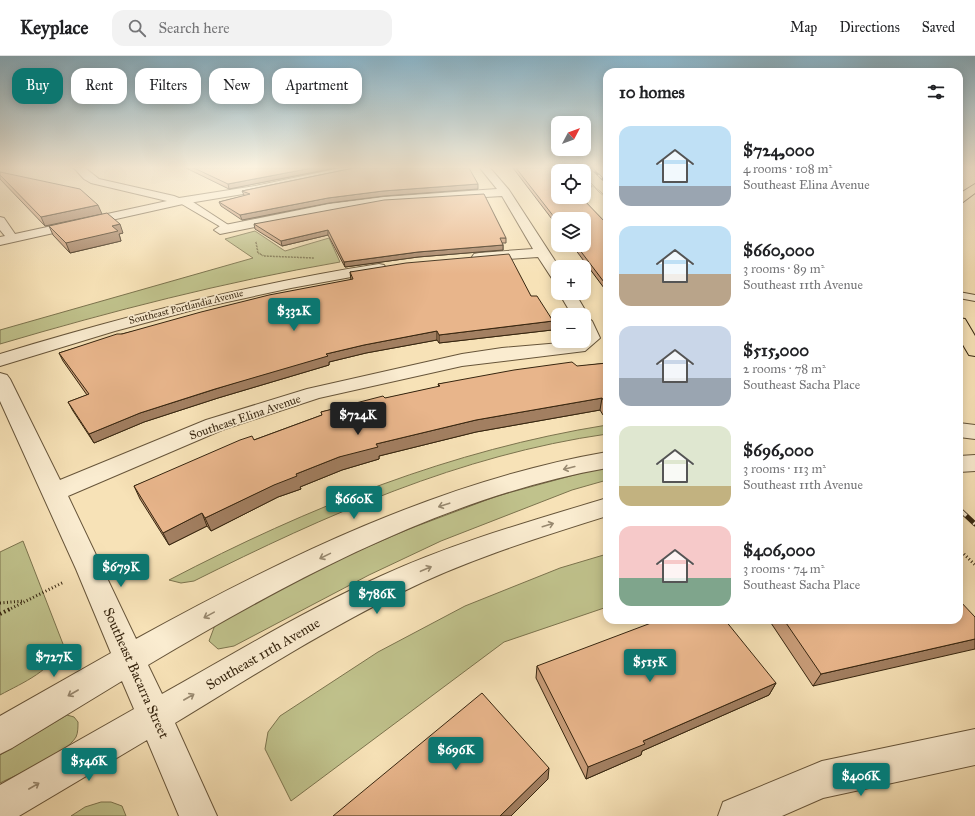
<!DOCTYPE html>
<html lang="en">
<head>
<meta charset="utf-8">
<style>
	body { margin:0; font-family:"IM FELL Great Primer",serif; background:#f2f2f2; color:#202124; height:100vh; display:flex; flex-direction:column; font-size:15px; white-space:nowrap }
	* { box-sizing:border-box; margin:0 }
	p { font-size:13px; color:#757577 }
	.icon { flex:none; width:22px; height:22px; fill:none; stroke:currentColor; stroke-width:2; stroke-linecap:round; stroke-linejoin:round }
	.map { position:relative; flex:1; overflow:hidden }
	.sheet { position:absolute; left:603px; top:12px; width:360px; height:556px; display:flex; flex-direction:column; background:#fff; border-radius:12px; box-shadow:0 2px 10px #0003 }
	.sheet>* { flex:none }
	.guide { position:absolute; left:12px; top:12px; width:380px; height:36px; display:flex; gap:8px }
	.needle { width:26px; rotate:49deg }
	.buttons { position:absolute; left:551px; top:60px; display:grid; gap:8px }
	.buttons a { display:grid; place-items:center; width:40px; height:40px; border-radius:8px; background:#fff; box-shadow:0 2px 10px #0003; font-size:20px }
	.price { position:absolute; translate:-50% -34px; padding:0 9px; border-radius:4px; background:#0f766e; color:#fff; font-size:13px; line-height:26px; filter:drop-shadow(0 1px 2px #0008) }
	.price::after { content:''; position:absolute; left:50%; top:24px; width:12px; height:9px; margin-left:-6px; background:inherit; clip-path:polygon(0 0,100% 0,50% 100%) }
	.price.current { background:#222; color:#fff }
	ul { padding:0; list-style:none }
	li { display:flex; align-items:center; gap:12px; height:100px; padding:0 16px }
	li span { display:grid; place-items:center; flex:none; width:112px; height:80px; border-radius:12px; color:#555 }
	li>.icon { margin-inline-start:auto }
	span .icon { width:48px; height:48px; fill:#fffc; stroke-width:1 }
	li b { font-size:17px }
	h2 { display:flex; justify-content:space-between; align-items:center; height:48px; padding:0 16px; font-size:17px }
	.tag { padding:0 14px; border-radius:12px; background:#fff; box-shadow:0 2px 10px #0003; font-size:14px; line-height:36px }
	.tag.current { background:#0f766e; color:#fff }
	header { display:flex; align-items:center; gap:24px; box-sizing:border-box; height:56px; padding:0 20px; background:#fff; border-bottom:1px solid #e0e0e0 }
	header strong { font-size:19px }
	nav { display:flex; gap:22px; margin-inline-start:auto; font-size:14px }
	.search { width:280px; height:36px; background:#f2f2f2; display:flex; align-items:center; gap:10px; box-sizing:border-box; padding:0 14px; border-radius:12px; color:#757577; font-size:15px }
	.map>svg:first-child { display:block }
	.green { fill:#c0c28c; stroke:#7c744e }
	.lines { fill:none; stroke-linecap:round; stroke-linejoin:round }
	.service-casing { stroke:#67553a; stroke-width:2 }
	.minor-casing { stroke:#67553a; stroke-width:2 }
	.primary-casing { stroke:#372610; stroke-width:2 }
	.path-far2 { stroke:#372610; stroke-width:1.5; stroke-dasharray:0.5 1; stroke-linecap:butt }
	.path-far1 { stroke:#372610; stroke-width:3; stroke-dasharray:1 2.5; stroke-linecap:butt }
	.path { stroke:#372610; stroke-width:4; stroke-dasharray:1.5 3; stroke-linecap:butt }
	.service { fill:#faecd0; fill-rule:evenodd }
	.minor { fill:#faecd0; fill-rule:evenodd }
	.primary { fill:#f7e2b7; fill-rule:evenodd }
	.rail-far1-casing { stroke:#372610; stroke-width:2.5 }
	.rail-casing { stroke:#372610; stroke-width:5 }
	.rail-far1 { stroke:#faecd0; stroke-width:1.5; stroke-dasharray:5; stroke-linecap:butt }
	.rail { stroke:#faecd0; stroke-width:3.5; stroke-dasharray:10; stroke-linecap:butt }
	.wall { fill:#c89c78; stroke:#372610 }
	.shaded-wall { fill:#a27f61; stroke:#372610 }
	.building { fill:#e8b58b; stroke:#372610 }
	.oneway { stroke:#988970 }
	.labels { text-anchor:middle; dominant-baseline:central; stroke-width:3.5; stroke-linejoin:round; paint-order:stroke }
	.far-street-label { font-size:10px; fill:#372610; stroke:#faecd0 }
	.street-label { font-size:12px; fill:#372610; stroke:#faecd0 }
	.near-street-label { font-size:14px; fill:#372610; stroke:#faecd0 }
</style>
</head>
<body>
<header>
<strong>Keyplace</strong>
<div class="search"><svg class="icon" aria-label="search" viewBox="0 0 24 24"><circle cx="10" cy="10" r="6"/><path d="M15 15l6 6"/></svg>Search here</div>
<nav><a>Map</a><a>Directions</a><a>Saved</a></nav>
</header>
<div class="map">
<svg width="975" height="760" viewBox="0 0 975 760">
	<rect width="100%" height="100%" fill="#f7e2b7"/>
	<filter id="stains"><feTurbulence type="fractalNoise" baseFrequency=".005" numOctaves="4"/><feColorMatrix values="0 0 0 0 .2 0 0 0 0 .09 0 0 0 0 .02 0 0 0 .5 -.17"/></filter>
	<radialGradient id="worn" r=".72"><stop offset=".6" stop-color="#630" stop-opacity="0"/><stop offset="1" stop-color="#630" stop-opacity=".3"/></radialGradient>
	<path class="green" d="M255,175L285,195L329,182L340,206C224,226 112,255 0,288V274L253,202L225,183Z
		M607,369V378C460,399 326,459 194,525L181,527L169,524C309,451 451,394 607,369Z
		M607,410V424L572,434L441,485L369,519L234,590L218,593L209,585L215,569L302,519L409,473L497,440Z
		M23,485L63,588C52,615 24,626 0,639V496Z
		M607,498V551L504,586L291,745L265,693L268,676L280,660L378,596L465,550L560,512Z
		M67,659L74,661L78,666C78,671 78,677 76,681C66,698 18,718 0,727V699Z
		M101,746H111L122,750L126,760H71L85,751Z"/>
	<g class="lines">
		<g class="service-casing">
			<path id="service" d="M180,143L193,146L233,172L226,174L180,147Z
				M959,236L975,239V245L959,242Z"/>
		</g>
		<g class="minor-casing">
			<path id="minor" d="M74,112H85L99,123L174,140L179,142L255,130L341,112H359L354,115L255,136L183,148L0,189V181L5,180L0,174V161L4,162L15,178L167,145L91,127L84,123Z
				M480,112H490L509,134L559,211L558,225L553,224L538,201L479,205L474,204L472,201L474,198L479,197L533,193L502,140L384,147L329,156L220,178L214,174L220,170L329,148L384,141L497,133Z
				M379,208L384,209L386,212L384,215L291,232L204,251L115,275L0,310V298C125,260 250,228 379,208Z
				M559,237H575L588,259L587,261L592,265L600,282L585,295L462,310L319,342L222,374L68,440L136,583C283,502 440,425 607,396V412C444,441 289,525 148,609L162,638C234,598 305,554 381,520C453,487 531,465 607,442V460C537,482 466,504 400,537C323,575 249,622 175,667L217,760H179L147,684L19,760H0V729L134,653L122,625L12,692L0,698V660L111,597L76,513L0,345V317L7,319L10,323L60,424L206,364L307,333L462,298L502,292L584,285V259H572Z
				M959,367L975,369V383L959,381Z
				M975,399V415L959,416V400Z
				M975,673V709L823,742L782,760H718L723,746L822,705Z"/>
		</g>
		<g class="primary-casing">
			<path id="primary" d="M975,128V137L963,146L959,147V138Z
				M959,262L965,263L975,280V300L969,299L959,282Z"/>
		</g>
		<path class="path-far2" d="M572,112L576,115
			M584,122L607,142
			M256,186L258,197L264,200L314,202"/>
		<path class="path-far1" d="M959,493L975,509
			M0,547L23,545
			M8,554L64,526"/>
		<path class="path" d="M0,558L10,553"/>
		<use href="#service" class="service"/>
		<use href="#minor" class="minor"/>
		<use href="#primary" class="primary"/>
		<g class="rail-far1-casing">
			<path id="rail-far1" d="M591,112L607,127"/>
		</g>
		<g class="rail-casing">
			<path id="rail" d="M959,453L975,468"/>
		</g>
		<use href="#rail-far1" class="rail-far1"/>
		<use href="#rail" class="rail"/>
	</g>
	<path class="wall" d="M186,112H335L229,133Z
		M354,112L478,133L384,140L329,147L242,164L221,150L219,146L244,140V139L242,135Z
		M513,112H556L558,141L607,168V236L572,189H584L558,163V171Z
		M0,116L102,158L45,170L0,123Z
		M584,127L591,130L590,134L584,135Z
		M254,168L506,182V187H502L503,189V194L418,201L345,211L328,179L282,190L255,173Z
		M49,170L123,177L119,178L121,185L70,197L53,179Z
		M350,216L531,240L553,265L552,274L439,287L437,284L366,297L329,306V309L218,342L144,366L94,387L73,355L68,346L87,339L63,305L59,297L122,278L351,224Z
		M607,307V359H603L600,354L476,376L379,400V403L342,414L300,431L301,433L278,441L211,475L207,470L169,489L140,443L134,430L254,384L322,359L321,356L439,331L438,328Z
		M769,564H959L813,630Z
		M537,610L776,627L769,639L642,695L641,699L586,723L536,622Z"/>
	<path class="shaded-wall" d="M312,112H335L229,133L228,128Z
		M478,128V133L384,140L329,147L242,164L240,159L328,142L383,135Z
		M98,149L102,158L45,170L41,161Z
		M120,168L123,177L119,178L121,185L70,197L66,187L112,170Z
		M328,174V179L282,190L281,185Z
		M503,189V194L418,201L345,211L344,206L418,196Z
		M553,265L552,274L439,287V279Z
		M437,275V284L366,297L329,306V309L218,342L144,366L94,387L89,378L140,357L326,298L364,289Z
		M602,342L600,354L476,376L379,400V403L342,414L300,431L301,433L278,441L211,475L205,462L296,418L339,401L376,388L476,364Z
		M202,457L207,470L169,489L163,477Z
		M975,583V593L813,630L821,618Z
		M776,627L769,639L642,695L641,699L586,723L588,711L643,685Z
		M549,712L548,723L511,760H500Z"/>
	<path class="building" d="M194,112H312L228,128Z
		M354,112H469L478,128L383,135L328,142L240,159L219,146L250,138L242,135Z
		M516,112H556L562,115H558V141H581L607,168V169H604L607,172V230L576,189H584V163H558V166Z
		M0,116L80,133L98,149L41,161L0,119Z
		M584,127L591,130L584,131Z
		M484,138L506,182H500L503,189L418,196L344,206L328,174L281,185L254,168L384,144Z
		M107,157L120,168L112,170L118,175L66,187L49,170Z
		M509,198L531,240H537L553,265L439,279L437,275L364,289L326,298L328,300L215,333L140,357L89,378L68,346L89,338L59,297L117,278H122L201,256L269,239L353,223L350,216L406,207Z
		M572,306L577,310L607,307V347H605L602,342L476,364L376,388L378,391L339,401L296,418L297,420L274,429L205,462L202,457L163,477L134,430L240,384L252,380L254,384L322,359L321,356L383,340L385,342L440,330L438,328L514,314Z
		M959,544L975,561V583L821,618L784,564H959Z
		M659,564H725L776,627L643,685L645,688L588,711L537,610Z
		M482,637L549,712L500,760H333Z"/>
	<defs><path id="oneway-shaft" d="M-6 0H5M1.5-3L5.5 0L1.5 3" fill="none" stroke-width="1.6" stroke-linecap="round" stroke-linejoin="round"/></defs>
	<g class="oneway">
		<use href="#oneway-shaft" transform="translate(569 412) rotate(166)"/>
		<use href="#oneway-shaft" transform="translate(444 449) rotate(162)"/>
		<use href="#oneway-shaft" transform="translate(548 469) rotate(-17)"/>
		<use href="#oneway-shaft" transform="translate(325 500) rotate(154)"/>
		<use href="#oneway-shaft" transform="translate(426 513) rotate(-23)"/>
		<use href="#oneway-shaft" transform="translate(209 559) rotate(151)"/>
		<use href="#oneway-shaft" transform="translate(73 637) rotate(150)"/>
		<use href="#oneway-shaft" transform="translate(189 641) rotate(-30)"/>
		<use href="#oneway-shaft" transform="translate(34 730) rotate(-30)"/>
	</g>
	<linearGradient id="sky" x2="0" y2="1"><stop stop-color="#8ab8cf"/><stop offset="0.51" stop-color="#fbf2df"/><stop offset="1" stop-color="#fbf2df" stop-opacity="0"/></linearGradient>
	<rect width="975" height="218" fill="url(#sky)"/>
	<g class="labels">
		<g class="far-street-label">
			<text transform="translate(186 251) rotate(-14)">Southeast Portlandia Avenue</text>
		</g>
		<g class="street-label">
			<text transform="translate(245 361) rotate(-19)">Southeast Elina Avenue</text>
		</g>
		<g class="near-street-label">
			<text transform="translate(263 598) rotate(-30)">Southeast 11th Avenue</text>
			<text transform="translate(136 617) rotate(66)">Southeast Bacarra Street</text>
		</g>
	</g>
	<rect width="100%" height="100%" filter="url(#stains)"/>
	<rect width="100%" height="100%" fill="url(#worn)"/>
</svg>
<div class="buttons">
<a><svg class="needle" viewBox="-14 -14 28 28"><path d="M0-13l5 13h-10z" fill="#e53935"/><path d="M0 13l5-13h-10z" fill="#757577"/></svg></a>
<a><svg class="icon" aria-label="locate" viewBox="0 0 24 24"><circle cx="12" cy="12" r="6"/><path d="M12 2v4M12 18v4M2 12h4M18 12h4"/></svg></a>
<a><svg class="icon" aria-label="layers" viewBox="0 0 24 24"><path d="M12 4l9 5-9 5-9-5zM3 14l9 5 9-5"/></svg></a>
<a>+</a>
<a>−</a>
</div>
<b class="price" style="left:294px;top:276px">$332K</b>
<b class="price current" style="left:358px;top:380px">$724K</b>
<b class="price" style="left:354px;top:464px">$660K</b>
<b class="price" style="left:121px;top:532px">$679K</b>
<b class="price" style="left:377px;top:559px">$786K</b>
<b class="price" style="left:54px;top:622px">$727K</b>
<b class="price" style="left:650px;top:627px">$515K</b>
<b class="price" style="left:456px;top:715px">$696K</b>
<b class="price" style="left:89px;top:726px">$546K</b>
<b class="price" style="left:861px;top:741px">$406K</b>
<div class="guide">
<a class="tag current">Buy</a>
<a class="tag">Rent</a>
<a class="tag">Filters</a>
<a class="tag">New</a>
<a class="tag">Apartment</a>
</div>
<section class="sheet">
<h2>10 homes<svg class="icon" aria-label="filters" viewBox="0 0 24 24"><path d="M4 7h16M4 17h16"/><circle cx="9" cy="7" r="2"/><circle cx="15" cy="17" r="2"/></svg></h2>
<ul>
<li><span style="background:linear-gradient(#bfe0f5 75%,#9aa5b1 0)"><svg class="icon" aria-label="home" viewBox="0 0 24 24"><path d="M3 11l9-7 9 7M6 9v11h12V9"/></svg></span><div><b>$724,000</b><p>4 rooms · 108 m²</p><p>Southeast Elina Avenue</p></div></li>
<li><span style="background:linear-gradient(#bfe0f5 60%,#b9a48a 0)"><svg class="icon" aria-label="home" viewBox="0 0 24 24"><path d="M3 11l9-7 9 7M6 9v11h12V9"/></svg></span><div><b>$660,000</b><p>3 rooms · 89 m²</p><p>Southeast 11th Avenue</p></div></li>
<li><span style="background:linear-gradient(#c9d6e8 65%,#9aa5b1 0)"><svg class="icon" aria-label="home" viewBox="0 0 24 24"><path d="M3 11l9-7 9 7M6 9v11h12V9"/></svg></span><div><b>$515,000</b><p>2 rooms · 78 m²</p><p>Southeast Sacha Place</p></div></li>
<li><span style="background:linear-gradient(#dfe7d0 75%,#c2b280 0)"><svg class="icon" aria-label="home" viewBox="0 0 24 24"><path d="M3 11l9-7 9 7M6 9v11h12V9"/></svg></span><div><b>$696,000</b><p>3 rooms · 113 m²</p><p>Southeast 11th Avenue</p></div></li>
<li><span style="background:linear-gradient(#f6c9c9 65%,#7fa58c 0)"><svg class="icon" aria-label="home" viewBox="0 0 24 24"><path d="M3 11l9-7 9 7M6 9v11h12V9"/></svg></span><div><b>$406,000</b><p>3 rooms · 74 m²</p><p>Southeast Sacha Place</p></div></li>
</ul>
</section>
</div>
</body>
</html>
